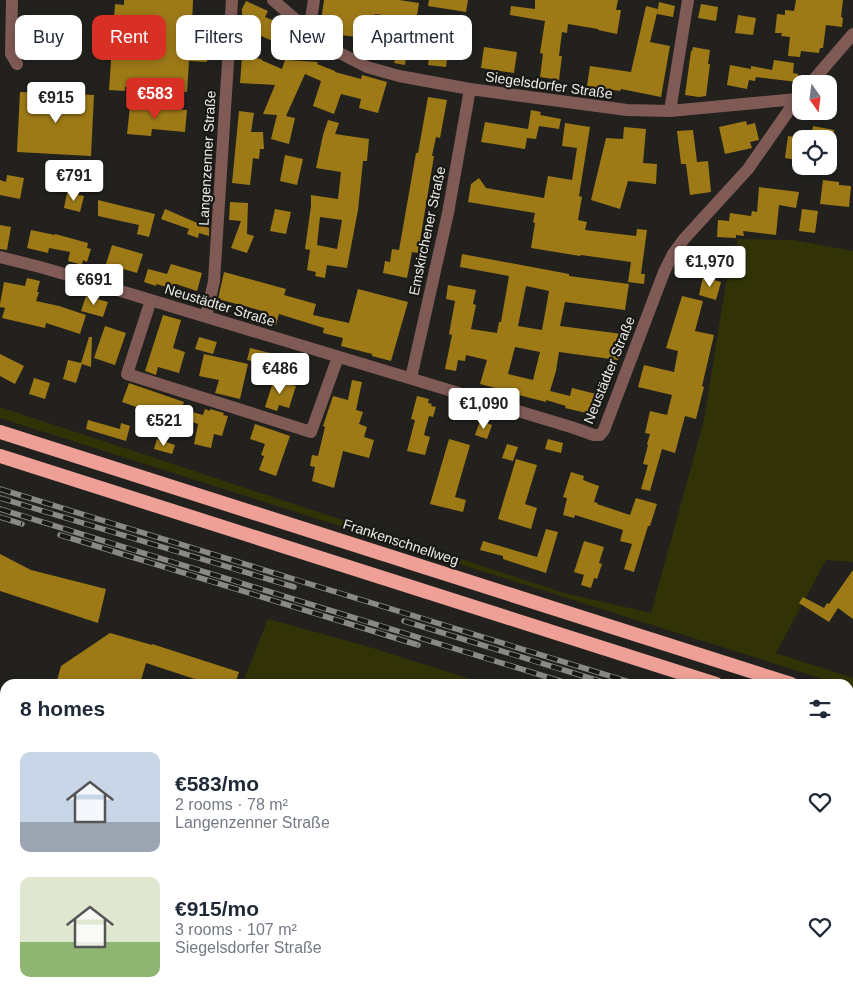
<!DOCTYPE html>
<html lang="en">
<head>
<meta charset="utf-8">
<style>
	body { margin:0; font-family:Helvetica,sans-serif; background:#f2f2f3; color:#1f2937; height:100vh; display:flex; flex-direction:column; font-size:19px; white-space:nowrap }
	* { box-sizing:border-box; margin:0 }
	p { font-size:16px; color:#747a83 }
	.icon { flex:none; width:28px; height:28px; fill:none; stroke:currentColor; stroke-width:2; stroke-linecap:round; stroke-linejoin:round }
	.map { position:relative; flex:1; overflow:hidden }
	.panel { position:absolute; left:0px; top:679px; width:854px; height:321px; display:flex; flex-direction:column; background:#fff; border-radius:15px 15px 0 0; box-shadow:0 2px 8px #0003 }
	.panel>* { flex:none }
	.guide { position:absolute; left:15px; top:15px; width:500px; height:45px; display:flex; gap:10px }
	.needle { width:32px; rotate:166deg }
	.tools { position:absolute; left:792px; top:75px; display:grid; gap:10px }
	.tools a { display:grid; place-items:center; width:45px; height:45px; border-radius:10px; background:#fff; box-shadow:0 2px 8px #0003; font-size:25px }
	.price { position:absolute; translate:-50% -42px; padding:0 11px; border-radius:5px; background:#fff; color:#222; font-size:16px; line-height:32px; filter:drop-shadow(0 1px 2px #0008) }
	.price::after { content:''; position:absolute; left:50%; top:30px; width:15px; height:11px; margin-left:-8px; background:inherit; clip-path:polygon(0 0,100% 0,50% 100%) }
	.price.active { background:#d93025; color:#fff }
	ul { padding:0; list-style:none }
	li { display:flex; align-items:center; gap:15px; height:125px; padding:0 20px }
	li span { display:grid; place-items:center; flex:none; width:140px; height:100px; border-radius:10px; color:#555 }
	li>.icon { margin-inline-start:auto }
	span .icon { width:60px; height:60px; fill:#fffc; stroke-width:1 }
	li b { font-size:21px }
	h2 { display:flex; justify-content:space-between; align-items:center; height:60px; padding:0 20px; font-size:21px }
	.chip { padding:0 18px; border-radius:10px; background:#fff; box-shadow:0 2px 8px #0003; font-size:18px; line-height:45px }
	.chip.active { background:#d93025; color:#fff }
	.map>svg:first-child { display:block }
	.green { fill:#313307 }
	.building { fill:#9e7a17; fill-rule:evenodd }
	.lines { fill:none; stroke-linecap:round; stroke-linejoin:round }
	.minor { stroke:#805a55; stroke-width:12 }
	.trunk { stroke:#eea096; stroke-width:14 }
	.rail-casing { stroke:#8a8987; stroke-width:5.5 }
	.rail { stroke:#191815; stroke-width:4; stroke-dasharray:11; stroke-linecap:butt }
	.labels { text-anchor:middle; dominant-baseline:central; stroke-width:4.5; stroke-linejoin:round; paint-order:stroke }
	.street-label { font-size:14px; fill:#ececea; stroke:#191815 }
</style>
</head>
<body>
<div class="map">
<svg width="853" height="999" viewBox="0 0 853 999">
	<rect width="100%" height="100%" fill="#22211e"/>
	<path class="green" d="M737,239L793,240L853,251V562L826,560L776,653L853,678V688L849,687V684H839L636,620L0,418V407L564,593L651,613L704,420L732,245H737Z
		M268,619L366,646L486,684H242Z
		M853,848V999H806L808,995H849V861Z"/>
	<path class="building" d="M124,0H193L192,26L209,27L207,62L189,61L187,92L125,87V91L109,90L115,4L124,5Z
		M324,0H399L419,3L416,22L408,21L407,26L395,25L396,17L375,14L371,48L355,46L356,37L341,35L343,24L321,21Z
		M429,0H468L466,12L428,6Z
		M535,0H618L616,10H621L617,34L598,30V29L568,24L567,33L562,32L559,56H562L559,80L540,77L543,54L540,53L545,21L510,15L511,6L535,9Z
		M796,0H843L841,17L843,18L842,27L826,25L823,48H820L819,53L801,51L800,57L788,56L790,37L781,36L782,33H775L777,14L785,15V10L794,11Z
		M246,1L268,11L265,17L282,24L279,32L308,45L303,55L257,34L255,58L262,59L261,60L282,69L285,60L318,62L317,64L335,71V72L361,79L362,75L387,82L378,113L359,108L361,99L341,94L334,114L313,106L321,81L305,74L286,116L295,118L289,144L271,139L277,115L263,114L275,85L240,83L242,57H244L246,24L242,21V9Z
		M659,2L675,6L673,17L657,14Z
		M701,4L718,7L716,21L698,18Z
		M646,6L658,9L650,42L670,46L661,97L621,89L620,91L587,86L590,66L631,72Z
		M738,15L756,18L753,35L735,33Z
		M433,28L451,31L446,67L428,65Z
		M392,44L408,46L405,65L394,63L395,60L389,59Z
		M484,47L517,52L514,73L481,68Z
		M693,47L710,50L708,64H710L706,96L699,97L685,95L691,51H692Z
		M774,60L794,63L793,73L798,74L797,82L756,77L755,81L749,80L747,89L727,85L730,65L751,69V66L772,70Z
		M20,92L94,95L91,156L17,152Z
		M428,97L447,100L440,138L436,137L432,156H434L418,253L412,252L407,278L383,273L385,261L390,262L392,249L399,250L416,153H418Z
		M130,106L187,110L185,132L152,129L151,136L127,134Z
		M531,110L541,112L540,115L561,119L559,129L539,126L536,139L527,138L525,149L481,142L485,122L528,129Z
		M239,111L254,113L251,132H263L264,149H260L259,159L253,158L250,185L232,183Z
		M328,120L339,123L335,134L369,139L367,161H363L358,210L347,268L327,265L325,278L315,276L316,272L307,270L310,250L305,249L311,206V195L338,199L341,172L316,168L323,135ZM320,217L342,220L337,249L317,245Z
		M746,121L747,125L755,123L759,140L750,142L752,148L725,154L719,127Z
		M565,123L590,127L579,196L582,197L578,220L587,222L585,230L636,236L637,229L647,230L641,274H645L644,284L628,282L631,262L581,255L580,256L531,248L535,223L533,222L535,213L468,202L471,184L479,178L486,188L544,198L548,176L572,180L577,148L562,146Z
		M813,126L834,130L833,139H811Z
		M624,127L646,129L643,163L657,164L656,184L628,181L620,209L591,200L606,138L623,139Z
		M693,130L697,162L708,161L711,192L690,195L686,164H681L677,131Z
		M788,136L801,138V155L797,154V160L785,158Z
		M285,155L303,159L297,185L280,181Z
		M7,175L24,178L20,199L0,195V180L6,182Z
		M823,180L839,182V185L851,186L849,207L820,204Z
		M759,187L799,192L796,208L779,205L776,235L743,231L744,236L736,235V238L717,237L718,220L729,221L730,213L751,216L752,211L757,212Z
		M67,193L84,196L80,212L64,208Z
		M98,200L155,214L149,237L137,234L139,225L98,216Z
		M230,202L248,203L247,234L254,236L247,253L231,248L241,221L229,220Z
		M165,209L209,228V236L199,233L198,238L187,234L189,229L161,219Z
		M275,209L291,212L286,234L270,231Z
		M802,209L818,211L815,233L799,231Z
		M0,225L11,227L7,250L0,249Z
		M31,230L55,235V234L88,243L87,248L91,249L87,262L83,260L82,265L68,261L70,252L49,248L48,253L27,248Z
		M112,245L143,254L137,273L106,264Z
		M462,254L569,274V276L629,284L625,310L565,302L560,326L622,334L618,360L559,352L556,371L550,391L570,396L572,388L596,394L591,414L565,408L566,406L546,400V402L511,393V392L480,384L487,360L466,355L465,361L458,360L456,371L445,369L452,335L449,334L455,301L446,299L448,285L476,290L473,304L476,305L471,329L497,333L499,322H501L509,276L460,267ZM526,286L549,291L542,330L518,326ZM515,347L540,352L533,380L508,374Z
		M697,254L713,259L710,273L693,269Z
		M171,264L202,273L197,291L176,284L174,289L156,284V286L144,282L148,269L167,274Z
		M224,272L286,289L284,295L316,304L313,315L349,323L358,289L408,302L391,361L372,356V354L341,346L343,338L323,333L324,328L279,314L276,325L260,321L262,311L218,299Z
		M703,277L721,282L716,300L699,295Z
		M27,278L40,281L37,292H39L36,301L59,306L86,315L80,334L46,323L45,328L2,318L5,308L0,307V304L4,282L25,286Z
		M86,296L108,302L103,317L81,311Z
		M682,296L703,301L695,331L714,335L702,386L704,387L696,419L685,416L675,453L662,449L650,491L641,489L648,465L643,464L648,445L647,444L650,434L645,433L650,411L667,415L672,395L638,387L644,365L674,372L678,351L666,348Z
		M163,315L181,320L173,348L185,352L179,373L158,367L156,375L145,371Z
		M105,326L126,333L115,365L94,358Z
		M89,337H92L91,367L82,364L76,383L63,379L68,360L81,363Z
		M199,337L217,342L213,354L195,349Z
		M250,348L270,353L267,365L247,360Z
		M0,354L24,366L15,384L0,376Z
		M204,354L248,364L240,399L215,393L219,380L199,376Z
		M34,378L50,383L45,399L29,394Z
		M274,379L296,386L289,408L279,405L277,411L265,407Z
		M352,380L362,382L356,410L363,412L359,424L367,427L364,437L374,440L369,458L343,451L334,488L312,481L315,467L310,466L312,455L318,456L325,427L323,426L333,396L348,400Z
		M129,383L184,402L181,409L203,415L205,409L210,411V409L224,413L223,415L228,416L222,436L214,434L211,448L194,444L198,424L163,411L158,425L139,418L142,409L122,402Z
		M417,396L429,399L428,403L432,404L431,406L436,407L433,417L429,416L424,435L430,437L425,455L407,451L415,420L411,419Z
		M88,420L120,429L121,423L130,426L126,441L86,429Z
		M480,421L492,425L487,439L475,435Z
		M255,424L290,436L276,476L259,470L264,456L261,455L265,444L250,439Z
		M157,439L175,445L172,454L154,449Z
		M449,439L470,445L455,497L466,500L463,512L430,504Z
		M548,439L563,443L561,453L545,449Z
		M507,444L518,447L513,461L502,458Z
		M516,459L537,465L525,504L537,508L531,529L498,519Z
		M571,472L584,476L583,480L599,486L594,502L598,503L597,504L630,515L636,498L657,504L650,526H648L634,572L624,569L632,544L620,541L623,530L575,515L574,518L563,515L567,498L563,497Z
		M546,529L558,532L546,573L503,559V556L480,550L483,541L537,557Z
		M584,541L604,547L599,563L602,564L597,579L594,578L591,588L581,585L584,575L574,572Z
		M0,554L31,570L106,589L98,623L0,591Z
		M853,570V619L838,608L829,622L799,603L803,597L824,608L827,603L829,604Z
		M110,633L152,645V644L239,672L235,684H210L146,663L140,684H56L61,666Z"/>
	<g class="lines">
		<path class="minor" d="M12,0L11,54L17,64
			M273,0L309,31L330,48L367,67L399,76L470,89L627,110L670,111L797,99
			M309,31L314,0
			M810,84L853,34
			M670,111L688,0
			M0,257L40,267L71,276L571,427L594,435H600L604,430L664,272L673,254L684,239L748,169L801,93
			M151,300L127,374L311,432L338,357
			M206,317L214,281L232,0
			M411,378L448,213L470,89
			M0,809L5,811
			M635,995L656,999
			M161,999L162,995
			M292,999L293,995
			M317,999L318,995
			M460,999L461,995"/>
		<path class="trunk" d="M0,432L791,684
			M0,456L716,684
			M849,702L853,703
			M849,726L853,727"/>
		<g class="rail-casing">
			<path id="rail" d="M0,489L636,684
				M0,498L294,587
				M0,509L570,684
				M0,517L22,524
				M60,535L418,645
				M404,621L609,684
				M849,758L853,759
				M849,781L853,783"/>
		</g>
		<use href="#rail" class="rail"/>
	</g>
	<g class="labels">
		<g class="street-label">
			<text transform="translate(549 85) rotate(8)">Siegelsdorfer Straße</text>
			<text transform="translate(207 158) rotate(-87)">Langenzenner Straße</text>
			<text transform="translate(427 231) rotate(-78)">Emskirchener Straße</text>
			<text transform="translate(220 305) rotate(17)">Neustädter Straße</text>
			<text transform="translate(609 370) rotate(-68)">Neustädter Straße</text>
			<text transform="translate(401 542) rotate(18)">Frankenschnellweg</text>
		</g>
	</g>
</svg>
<div class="tools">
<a><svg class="needle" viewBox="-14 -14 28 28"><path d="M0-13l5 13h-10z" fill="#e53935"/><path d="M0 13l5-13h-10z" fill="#747a83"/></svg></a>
<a><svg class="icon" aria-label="locate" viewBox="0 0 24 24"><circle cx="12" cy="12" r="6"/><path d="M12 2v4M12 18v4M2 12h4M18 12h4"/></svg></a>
</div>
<b class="price active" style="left:155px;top:120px">€583</b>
<b class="price" style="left:56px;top:124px">€915</b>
<b class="price" style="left:74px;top:202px">€791</b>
<b class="price" style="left:710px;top:288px">€1,970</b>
<b class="price" style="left:94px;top:306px">€691</b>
<b class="price" style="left:280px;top:395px">€486</b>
<b class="price" style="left:484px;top:430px">€1,090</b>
<b class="price" style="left:164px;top:447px">€521</b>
<div class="guide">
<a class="chip">Buy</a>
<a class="chip active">Rent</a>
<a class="chip">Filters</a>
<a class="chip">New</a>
<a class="chip">Apartment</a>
</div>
<section class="panel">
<h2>8 homes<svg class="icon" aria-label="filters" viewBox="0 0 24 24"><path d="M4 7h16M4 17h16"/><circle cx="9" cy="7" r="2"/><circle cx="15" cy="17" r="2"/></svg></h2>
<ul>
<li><span style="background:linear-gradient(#c9d6e8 70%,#9aa5b1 0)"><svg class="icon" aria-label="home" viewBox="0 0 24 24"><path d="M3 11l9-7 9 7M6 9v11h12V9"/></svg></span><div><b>€583/mo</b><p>2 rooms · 78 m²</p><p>Langenzenner Straße</p></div><svg class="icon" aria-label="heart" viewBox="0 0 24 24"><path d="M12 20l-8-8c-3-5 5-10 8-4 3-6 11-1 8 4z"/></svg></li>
<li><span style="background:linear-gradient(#dfe7d0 65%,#8fb573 0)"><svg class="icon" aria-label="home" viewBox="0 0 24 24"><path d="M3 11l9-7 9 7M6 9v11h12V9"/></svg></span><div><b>€915/mo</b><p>3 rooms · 107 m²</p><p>Siegelsdorfer Straße</p></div><svg class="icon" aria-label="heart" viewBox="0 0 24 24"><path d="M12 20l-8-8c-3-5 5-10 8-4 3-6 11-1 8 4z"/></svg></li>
</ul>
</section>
</div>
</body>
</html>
